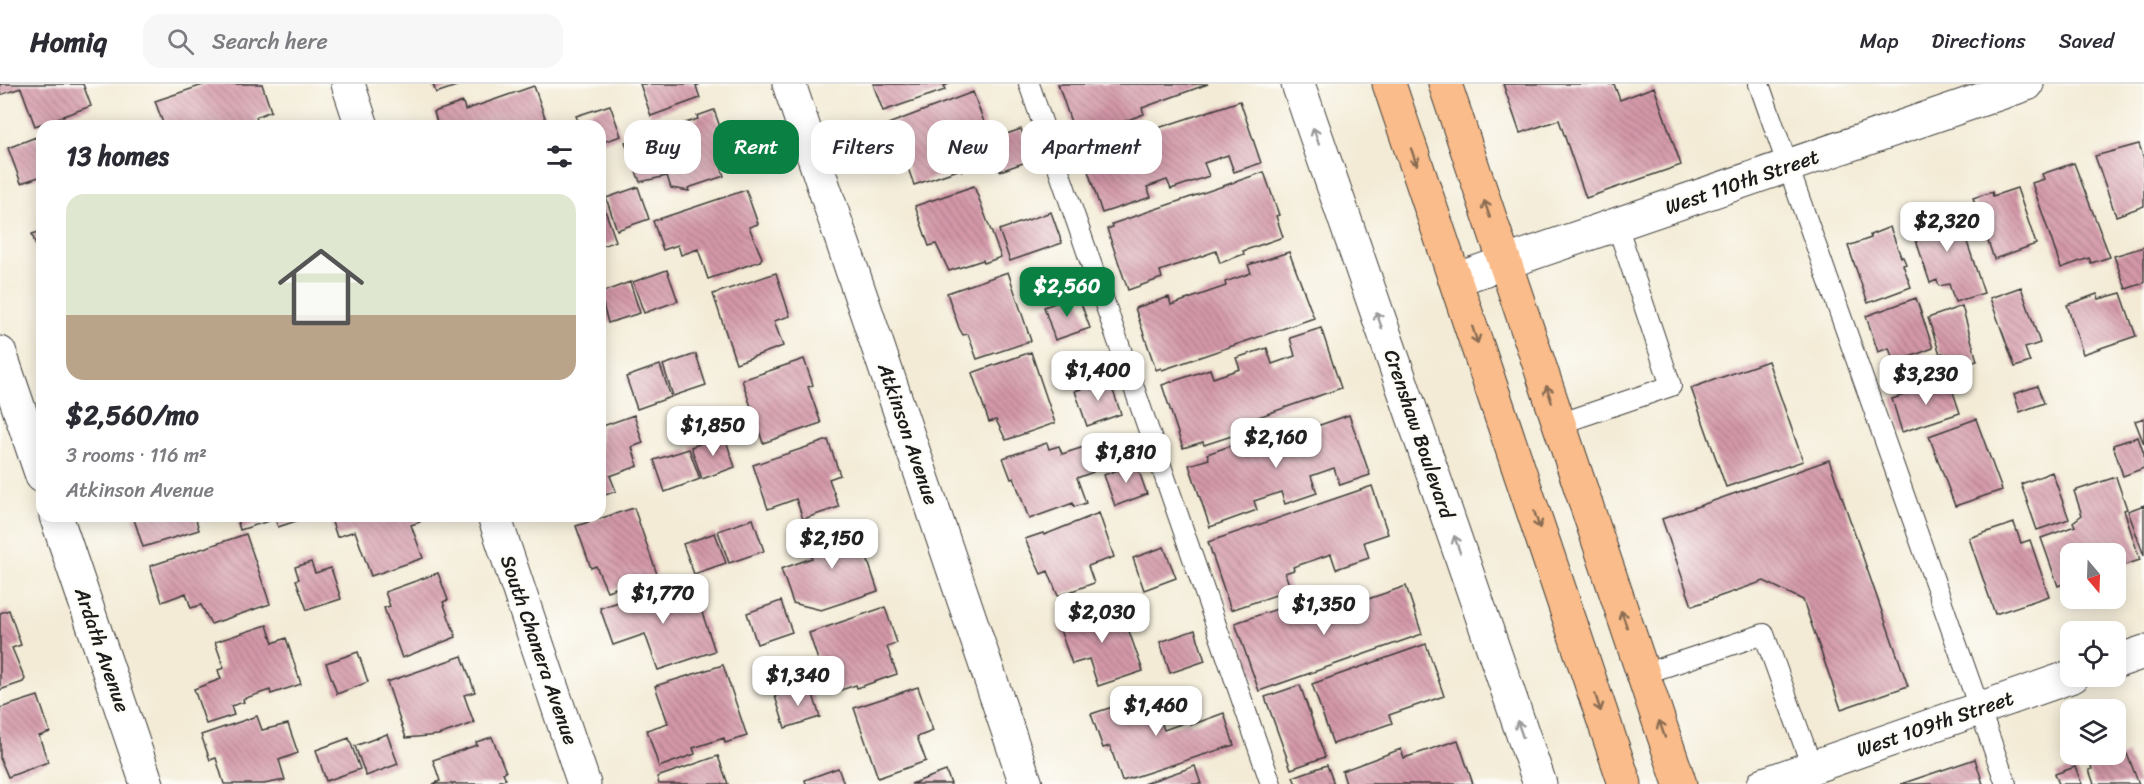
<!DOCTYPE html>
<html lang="en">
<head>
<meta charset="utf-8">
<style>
	body { margin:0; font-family:Sriracha,sans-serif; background:#f7f7f7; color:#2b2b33; height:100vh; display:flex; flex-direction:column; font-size:22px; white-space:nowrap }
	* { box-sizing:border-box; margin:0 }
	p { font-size:20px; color:#7c7c81 }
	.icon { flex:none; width:33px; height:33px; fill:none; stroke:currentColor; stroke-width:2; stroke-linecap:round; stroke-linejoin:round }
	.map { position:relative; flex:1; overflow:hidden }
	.drawer { position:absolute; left:36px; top:36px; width:570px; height:402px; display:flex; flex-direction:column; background:#fff; border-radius:18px; box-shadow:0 3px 15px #0003 }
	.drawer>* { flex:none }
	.hud { position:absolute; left:624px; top:36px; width:570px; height:54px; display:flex; gap:12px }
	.needle { width:39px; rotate:161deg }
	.fabs { position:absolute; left:2060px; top:459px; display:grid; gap:12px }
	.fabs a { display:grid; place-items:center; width:66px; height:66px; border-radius:12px; background:#fff; box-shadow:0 3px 15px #0003; font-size:30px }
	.price { position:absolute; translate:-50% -51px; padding:0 14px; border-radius:12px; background:#fff; color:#222; font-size:20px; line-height:39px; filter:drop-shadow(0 2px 3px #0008) }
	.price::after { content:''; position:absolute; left:50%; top:36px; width:18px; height:14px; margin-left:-9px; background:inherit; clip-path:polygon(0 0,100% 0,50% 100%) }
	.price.selected { background:#0b8043; color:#fff }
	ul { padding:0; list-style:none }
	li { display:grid; align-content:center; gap:12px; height:318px; padding:0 30px }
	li+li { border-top:2px solid #e1e1e2 }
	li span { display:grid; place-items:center; height:186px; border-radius:18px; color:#555 }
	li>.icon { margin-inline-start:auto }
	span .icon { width:108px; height:108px; fill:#fffc; stroke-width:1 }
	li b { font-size:26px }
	h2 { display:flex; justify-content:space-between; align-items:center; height:72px; padding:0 30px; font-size:26px }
	.chip { padding:0 21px; border-radius:18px; background:#fff; box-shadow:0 3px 15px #0003; font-size:21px; line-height:54px }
	.chip.selected { background:#0b8043; color:#fff }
	header { display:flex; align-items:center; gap:36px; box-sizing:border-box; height:84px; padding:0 30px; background:#fff; border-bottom:2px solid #e1e1e2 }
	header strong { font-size:28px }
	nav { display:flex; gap:33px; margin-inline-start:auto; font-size:21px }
	.search { width:420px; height:54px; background:#f7f7f7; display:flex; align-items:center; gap:15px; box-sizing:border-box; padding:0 21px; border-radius:18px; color:#7c7c81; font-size:22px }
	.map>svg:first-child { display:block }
	.building { fill:url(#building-back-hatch) }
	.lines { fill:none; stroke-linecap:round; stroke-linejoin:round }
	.lane-casing { stroke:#3c3b38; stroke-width:22 }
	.street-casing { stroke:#3c3b38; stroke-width:35 }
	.primary-casing { stroke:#3c3b38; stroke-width:35 }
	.lane { stroke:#fff; stroke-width:20 }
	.street { stroke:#fff; stroke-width:33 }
	.primary { stroke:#f9bc8a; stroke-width:33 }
	.oneway { stroke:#999 }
	.oneway2 { stroke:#8a6c53 }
	.labels { text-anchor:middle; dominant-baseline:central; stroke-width:5; stroke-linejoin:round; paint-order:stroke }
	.street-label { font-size:20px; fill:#1c1c1c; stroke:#fdfcf7 }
</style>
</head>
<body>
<header>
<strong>Homiq</strong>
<div class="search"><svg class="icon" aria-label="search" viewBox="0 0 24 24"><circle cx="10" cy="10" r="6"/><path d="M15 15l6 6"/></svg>Search here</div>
<nav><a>Map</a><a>Directions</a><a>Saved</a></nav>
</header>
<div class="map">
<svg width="2144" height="700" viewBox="0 0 2144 700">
	<defs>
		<pattern id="building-back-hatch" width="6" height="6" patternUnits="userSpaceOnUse" patternTransform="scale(1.5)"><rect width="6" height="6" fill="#d498a9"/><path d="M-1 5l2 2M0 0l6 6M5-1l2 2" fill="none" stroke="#ab7b89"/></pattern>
	</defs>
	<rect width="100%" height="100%" fill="#fdfcf7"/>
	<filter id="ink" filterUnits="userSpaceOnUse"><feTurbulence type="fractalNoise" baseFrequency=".0167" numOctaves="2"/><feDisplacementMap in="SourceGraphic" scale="12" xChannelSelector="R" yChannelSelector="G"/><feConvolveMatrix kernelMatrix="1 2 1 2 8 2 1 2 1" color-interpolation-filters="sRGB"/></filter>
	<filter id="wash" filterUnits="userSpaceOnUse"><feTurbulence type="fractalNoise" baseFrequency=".008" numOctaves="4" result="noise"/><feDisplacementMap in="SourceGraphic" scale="24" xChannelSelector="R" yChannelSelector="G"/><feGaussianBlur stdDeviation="1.35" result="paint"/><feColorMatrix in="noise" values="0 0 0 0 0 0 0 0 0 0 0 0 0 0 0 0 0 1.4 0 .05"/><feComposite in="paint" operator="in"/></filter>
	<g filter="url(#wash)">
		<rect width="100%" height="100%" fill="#f3ebd6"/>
		<g id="blocks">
			<path class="building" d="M0,0H83L91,22L35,42L21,4L0,11Z
				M206,0H262L271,27L256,33L259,42H164L155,17Z
				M433,0H462L436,9Z
				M640,0H700L696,2L700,14L651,32Z
				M873,0H949L944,2L945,6L883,27Z
				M1058,0H1208L1142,24L1144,30L1095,48L1094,44L1075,50Z
				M1503,0H1614L1620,16L1654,3L1681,81L1586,114L1559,36L1520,49Z
				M534,2L548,42H438L434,28L463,18L465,26Z
				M973,8L988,49L978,53L980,57L963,63L971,84L962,87L961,85L914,101L900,61L895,62L888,40Z
				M1240,17L1261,79L1234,88L1228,71L1204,79L1209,92L1171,105L1167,96L1147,103L1151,113L1102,129L1081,66L1100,61L1099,57L1147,41L1149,47Z
				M610,21L621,52L600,59V42H580L576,32Z
				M714,26L720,43L716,45L724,64L716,66L724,92L688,104L689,107L671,104L667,92L640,98L625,58L698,35L697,32Z
				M1021,45L1032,76L1000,87L989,56Z
				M36,53L39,62L42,61V92L21,99L8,64Z
				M2139,60L2144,75V122L2116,132L2095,72Z
				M2074,79L2110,173L2091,179L2089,174L2061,184L2032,99L2044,95L2042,90Z
				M1264,88L1279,131L1276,132L1283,153L1243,167L1244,170L1220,179L1216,167L1160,187L1162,194L1128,206L1107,145L1113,143L1112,140Z
				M974,102L1001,173L984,179L983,176L949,187L936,160L929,162L915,122Z
				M638,103L649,135L617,146L606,114Z
				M2017,104L2036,160L1994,175L1986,151L1982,153L1980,146L1984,145L1973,114L1992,108L1993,112Z
				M746,106L758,140L749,143L762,174L760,177L708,195L698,165L681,171L678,161L663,166L653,137Z
				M600,112L616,157L600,163Z
				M1954,119L1984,209L1955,218L1949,200L1939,202L1937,196L1930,199L1911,141L1923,137L1921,131Z
				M1051,128L1062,159L1010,177L999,146Z
				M1890,143L1901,173H1903L1906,180L1903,181L1911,203L1868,219L1848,162L1871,154L1870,151Z
				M42,147V180L32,150Z
				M2144,163V199L2126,205L2114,172Z
				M1289,168L1314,234L1162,286L1161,284L1156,286L1135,224L1169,213L1171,221L1226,202L1225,198L1251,189L1248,181Z
				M667,186L678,217L644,229L633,198Z
				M1008,188L1031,257L977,275L968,250L963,251L959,244L947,209Z
				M776,189L790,232L774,237L783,262L736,279L713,210Z
				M630,198L640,229L608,239L600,209Z
				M2021,203L2040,259L2025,264L2030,278L2015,283L1990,214Z
				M2121,209L2136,252L2083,270L2067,221L2097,210L2099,215Z
				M1078,211L1090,244L1055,256L1044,223Z
				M1916,214L1933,264L1894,279L1889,264L1878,268L1866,232Z
				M1962,222L1977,277L1949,286L1943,269L1940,270L1928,234Z
				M1321,244L1341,304L1247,337L1250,346L1204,361L1203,358L1183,364L1162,301L1210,285L1213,294L1240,285L1236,274L1267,264L1272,280L1295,272L1290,254Z
				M1031,268L1055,339L1006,356L996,336L989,338L972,289Z
				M696,270L706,301L673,312L663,281Z
				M804,275L813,301L808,303L821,339L763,359L742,296Z
				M1768,277L1803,377L1726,403L1691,304Z
				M660,281L671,313L637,325L626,293Z
				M1109,295L1121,330L1087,342L1075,307Z
				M1949,296L1960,329L1902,348L1892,315Z
				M2037,302L2044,319L2020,328L2014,310Z
				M634,331L643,359L632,363L638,382L610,392L616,407L600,413V343Z
				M1349,331L1370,391L1340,401L1334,384L1311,392L1317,409L1285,420L1281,408L1254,417L1257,426L1210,443L1189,381L1209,375L1207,370L1253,354L1256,363Z
				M2144,334V360L2135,337Z
				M1976,335L2002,406L1955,422L1929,352Z
				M724,351L735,383L702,395L691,363Z
				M2138,353L2144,370V384L2123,392L2113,361Z
				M828,356L840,391L829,395L839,423L803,435L796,415L768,425L753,381Z
				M1047,359L1049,365L1059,362L1062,370L1084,363L1093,388L1077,394L1086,419L1074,423L1073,419L1029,435L1014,394L1011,395L1003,374Z
				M689,365L700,395L665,408L654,376Z
				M1829,376L1908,602L1841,625L1803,516L1764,497L1692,522L1662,435Z
				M1136,379L1147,410L1115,422L1104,391Z
				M2052,388L2069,435L2037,446L2021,400Z
				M2116,393L2127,425L2124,426L2140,476L2115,484V470H2070V497L2058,502L2041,454L2075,442L2073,438L2082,431L2074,407Z
				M1372,402L1388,450L1364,458L1369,474L1336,485L1331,470L1293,483L1294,486L1285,489L1291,506L1231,526L1208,458Z
				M2144,421V472L2128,427Z
				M634,424L657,490L607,507L596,482L591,484L576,442Z
				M1099,429L1114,473L1088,482L1094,499L1058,512L1048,487L1041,490L1025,455L1043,449L1044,451Z
				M133,432H195L199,446L143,463Z
				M236,432H271L272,436L240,446Z
				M274,432H311L278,443Z
				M330,432H418L420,438L411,441L423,474L371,492L355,447L337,453Z
				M753,435L764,467L729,479L718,447Z
				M860,438L870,467L865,468L878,507L821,526L793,519L781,485L812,474L806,457Z
				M2014,439L2021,459L2030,456L2049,512L1995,530L1969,454Z
				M715,449L726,479L694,490L683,460Z
				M246,450L270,520L211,540L201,521L191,524L186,509L162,518L150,482Z
				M1164,463L1176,494L1144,506L1133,474Z
				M311,478L315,489L331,484L341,515L307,526L296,496L299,495L295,483Z
				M438,489L448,516L443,518L456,553L402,574L384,524L390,522L385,508Z
				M692,499L715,567L658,586L645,550L613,561L600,524L631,514L633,519Z
				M1406,502L1422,550L1259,607L1235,539L1295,519L1301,538Z
				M781,517L792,548L757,560L747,529Z
				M1119,519L1143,587L1098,602L1089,575L1072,580L1058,540Z
				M885,523L897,559L887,563L897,590L857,604L856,601L835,608L827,603L809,549Z
				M9,526L21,561L12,564L25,595L23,598L0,606V529Z
				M267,541L273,559L286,554L301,600L271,610L270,606L243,615L244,618L231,622L234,631L206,640L194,605L221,595L218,586L224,584L215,558Z
				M1195,546L1205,577L1170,589L1160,558Z
				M1426,560L1444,612L1389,631L1392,639L1333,660L1312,600Z
				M358,568L368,598L337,610L326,579Z
				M462,572L475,608L464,611L474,639L438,651L406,654L387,598Z
				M723,581L747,652L725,659L724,654L693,664L695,670L659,683L647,646L668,639L655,602Z
				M810,601L820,633L785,644L775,612Z
				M1300,601L1325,673L1291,685L1265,613Z
				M918,603L933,647L917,653L926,677L878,694L854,624Z
				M1152,610L1164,646L1189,637L1191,641L1224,629L1234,661L1122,697L1110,662L1103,664L1091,630Z
				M38,612L50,648L39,652L48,678L8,693L0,674V624Z
				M257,632L262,646L288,640L298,669L279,676L285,696L264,700H224L216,674L210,676L201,651Z
				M387,650L398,680L366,692L355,662Z
				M492,653L506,688L503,689L506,695L499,697L500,700H433L440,697L433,676L477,661L476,658Z
				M349,654L360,685L326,697L316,666Z
				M1458,656L1473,700H1346L1342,687L1401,665L1404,674Z
				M2127,670L2139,700H2094L2089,686L2092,685L2091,682L2111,671L2113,677Z
				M718,672L728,700H659L657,693Z
				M1975,675L1983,700H1901Z
				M1327,681L1334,700H1296L1293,693Z
				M1195,682L1201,700H1143Z
				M2075,683L2082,700H2059L2055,690Z
				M838,684L844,700H806L805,696Z
				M946,687L951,700H911Z"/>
		</g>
	</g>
	<g filter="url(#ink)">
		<use href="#blocks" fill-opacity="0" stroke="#3c3b38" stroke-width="1.5"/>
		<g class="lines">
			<g class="lane-casing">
				<path id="lane" d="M1029,0L1271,700
					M1759,0L2006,700
					M1559,340L1671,302L1617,141
					M1643,590L1764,550L1812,683"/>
			</g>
			<g class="street-casing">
				<path id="street" d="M348,0L362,42
					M789,0L1026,700
					M1298,0L1540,700
					M1457,195L2027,0
					M0,269L42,392
					M56,432L147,700
					M494,432L584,700
					M2115,578L2144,568
					M1764,700L2073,592"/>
			</g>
			<g class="primary-casing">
				<path id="primary" d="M1389,0L1625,700
					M1445,0L1680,700"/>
			</g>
			<use href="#lane" class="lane"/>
			<use href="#street" class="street"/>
			<use href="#primary" class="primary"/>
		</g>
		<defs><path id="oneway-shaft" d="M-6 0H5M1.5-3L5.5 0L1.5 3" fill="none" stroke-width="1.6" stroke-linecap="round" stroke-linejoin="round" transform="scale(1.5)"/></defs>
		<g class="oneway">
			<use href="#oneway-shaft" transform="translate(1316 52) rotate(-109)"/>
			<use href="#oneway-shaft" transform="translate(1379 236) rotate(-109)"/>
			<use href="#oneway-shaft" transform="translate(1457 460) rotate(-109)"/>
			<use href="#oneway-shaft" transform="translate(1520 645) rotate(-109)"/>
		</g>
		<g class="oneway2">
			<use href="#oneway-shaft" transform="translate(1414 73) rotate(71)"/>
			<use href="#oneway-shaft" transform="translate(1487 125) rotate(-109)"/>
			<use href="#oneway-shaft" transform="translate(1475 251) rotate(72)"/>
			<use href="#oneway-shaft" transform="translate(1549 310) rotate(-108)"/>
			<use href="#oneway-shaft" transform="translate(1537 436) rotate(72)"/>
			<use href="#oneway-shaft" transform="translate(1624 535) rotate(-109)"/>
			<use href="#oneway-shaft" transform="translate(1598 619) rotate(72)"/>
			<use href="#oneway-shaft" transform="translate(1662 645) rotate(-109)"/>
		</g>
	</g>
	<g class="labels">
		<g class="street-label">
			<text transform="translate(1742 98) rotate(-19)">West 110th Street</text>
			<text transform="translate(908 350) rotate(71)">Atkinson Avenue</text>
			<text transform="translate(1419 350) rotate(71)">Crenshaw Boulevard</text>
			<text transform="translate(102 566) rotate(71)">Ardath Avenue</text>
			<text transform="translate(539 566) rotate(71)">South Chanera Avenue</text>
			<text transform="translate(1935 640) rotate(-19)">West 109th Street</text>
		</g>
	</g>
</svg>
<div class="fabs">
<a><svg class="needle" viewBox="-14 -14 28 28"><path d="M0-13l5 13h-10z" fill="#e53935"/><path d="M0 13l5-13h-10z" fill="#7c7c81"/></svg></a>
<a><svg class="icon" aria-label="locate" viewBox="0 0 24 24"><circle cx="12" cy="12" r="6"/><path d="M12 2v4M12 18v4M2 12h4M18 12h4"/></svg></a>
<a><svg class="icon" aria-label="layers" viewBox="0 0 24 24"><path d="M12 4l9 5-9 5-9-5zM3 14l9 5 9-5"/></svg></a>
</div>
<b class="price" style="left:1947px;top:169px">$2,320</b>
<b class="price selected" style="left:1067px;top:234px">$2,560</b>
<b class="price" style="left:1098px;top:318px">$1,400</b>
<b class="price" style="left:1926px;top:322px">$3,230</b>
<b class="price" style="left:713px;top:373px">$1,850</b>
<b class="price" style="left:1276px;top:385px">$2,160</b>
<b class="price" style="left:1126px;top:400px">$1,810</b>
<b class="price" style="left:832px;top:486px">$2,150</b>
<b class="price" style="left:663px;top:541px">$1,770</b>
<b class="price" style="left:1324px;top:552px">$1,350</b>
<b class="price" style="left:1102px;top:560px">$2,030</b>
<b class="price" style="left:798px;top:623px">$1,340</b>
<b class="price" style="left:1156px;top:653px">$1,460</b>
<div class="hud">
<a class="chip">Buy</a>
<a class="chip selected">Rent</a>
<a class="chip">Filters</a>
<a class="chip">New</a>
<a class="chip">Apartment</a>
</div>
<section class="drawer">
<h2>13 homes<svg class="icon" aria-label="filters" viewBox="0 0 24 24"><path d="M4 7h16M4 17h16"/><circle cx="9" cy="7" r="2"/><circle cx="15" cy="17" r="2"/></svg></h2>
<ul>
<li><span style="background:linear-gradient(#dfe7d0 65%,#b9a48a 0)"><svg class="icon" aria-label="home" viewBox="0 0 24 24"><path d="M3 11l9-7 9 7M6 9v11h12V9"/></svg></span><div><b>$2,560/mo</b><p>3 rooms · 116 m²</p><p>Atkinson Avenue</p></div></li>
</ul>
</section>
</div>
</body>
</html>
